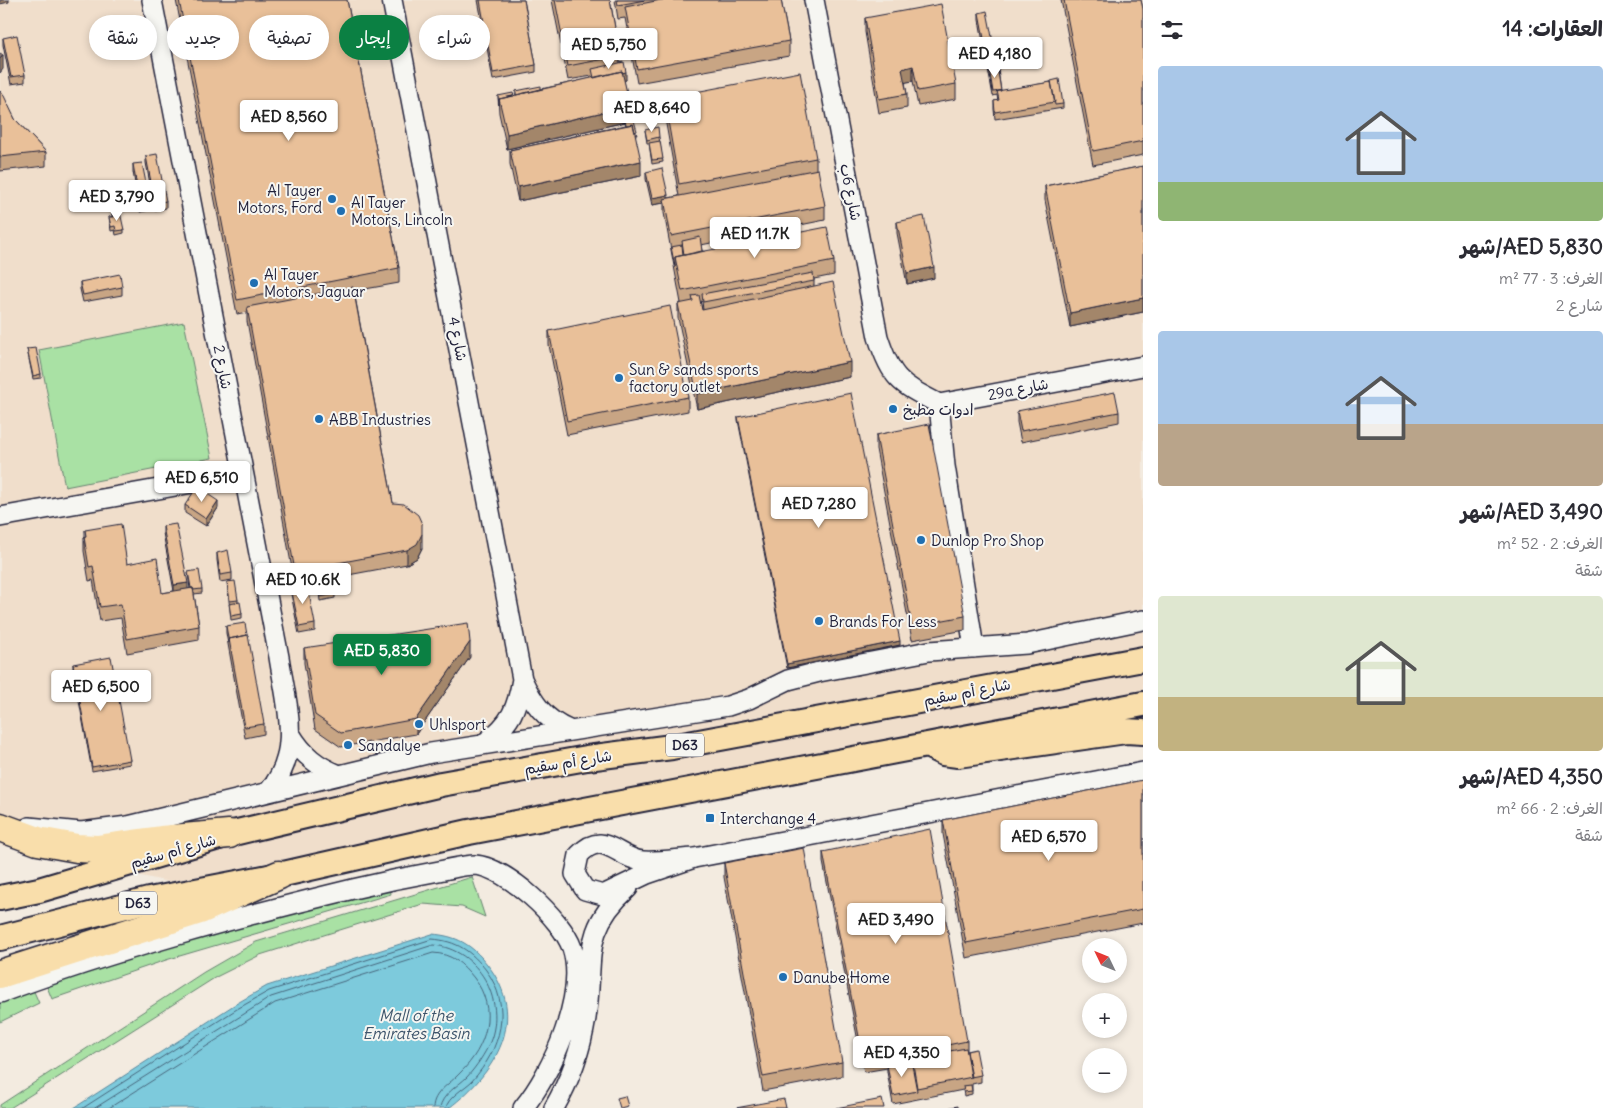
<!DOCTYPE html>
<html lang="ar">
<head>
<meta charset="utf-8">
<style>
	body { margin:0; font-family:Delius,"Playpen Sans Arabic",sans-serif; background:#f2f2f3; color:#2b2b33; direction:rtl; height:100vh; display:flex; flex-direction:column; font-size:19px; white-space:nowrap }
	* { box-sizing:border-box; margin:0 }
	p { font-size:16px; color:#7c7c81 }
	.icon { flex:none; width:28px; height:28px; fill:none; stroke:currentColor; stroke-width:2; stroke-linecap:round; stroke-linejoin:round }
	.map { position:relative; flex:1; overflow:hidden; direction:ltr }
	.drawer { display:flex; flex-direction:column; background:#fff; width:475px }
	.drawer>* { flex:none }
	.top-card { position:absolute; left:15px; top:15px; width:475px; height:45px; direction:rtl; display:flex; gap:10px }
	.needle { width:32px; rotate:313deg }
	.tools { position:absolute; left:1082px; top:938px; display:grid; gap:10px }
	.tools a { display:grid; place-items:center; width:45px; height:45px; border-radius:50%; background:#fff; box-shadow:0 2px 8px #0003; font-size:25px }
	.price { position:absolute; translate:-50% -42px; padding:0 11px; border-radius:5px; background:#fff; color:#222; font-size:16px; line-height:32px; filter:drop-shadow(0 1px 2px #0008) }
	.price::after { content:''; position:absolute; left:50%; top:30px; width:15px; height:11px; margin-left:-8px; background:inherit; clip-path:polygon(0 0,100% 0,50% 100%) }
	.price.active { background:#0b8043; color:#fff }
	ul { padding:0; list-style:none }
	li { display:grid; align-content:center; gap:10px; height:265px; padding:0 15px }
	li span { display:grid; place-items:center; height:155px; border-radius:5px; color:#555 }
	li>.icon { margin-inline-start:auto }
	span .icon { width:90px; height:90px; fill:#fffc; stroke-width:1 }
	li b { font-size:21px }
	h2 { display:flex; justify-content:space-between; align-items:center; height:60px; padding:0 15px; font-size:21px }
	.pill { padding:0 18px; border-radius:22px; background:#fff; box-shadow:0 2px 8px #0003; font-size:18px; line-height:45px }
	.pill.active { background:#0b8043; color:#fff }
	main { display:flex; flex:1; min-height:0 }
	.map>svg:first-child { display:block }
	.built { fill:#f0decb }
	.green { fill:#a9e1a4; stroke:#668270 }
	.water { fill:#7dcadc; stroke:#59879c }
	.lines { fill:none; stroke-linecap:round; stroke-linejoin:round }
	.shore { stroke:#46657b; stroke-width:1 }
	.minor-casing { stroke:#22223b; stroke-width:22 }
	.major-casing { stroke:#22223b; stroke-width:28 }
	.highway-casing { stroke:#22223b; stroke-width:31 }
	.minor { stroke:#f6f6f2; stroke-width:19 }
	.major { stroke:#f9deab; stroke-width:24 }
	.highway { stroke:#f9deab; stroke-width:28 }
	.wall { fill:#c8a584; stroke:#22223b; fill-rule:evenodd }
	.shaded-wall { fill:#a3866b; stroke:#22223b }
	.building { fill:#e9c099; stroke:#22223b }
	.poi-dot { fill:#1f6fb2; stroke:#f6f6f2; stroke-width:2 }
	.labels { text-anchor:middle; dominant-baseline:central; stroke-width:4; stroke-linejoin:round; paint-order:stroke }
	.shield { fill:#f6f6f2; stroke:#626272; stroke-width:1 }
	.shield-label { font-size:14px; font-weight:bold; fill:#22223b }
	.poi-label { font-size:15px; fill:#22223b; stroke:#f6f6f2; text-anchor:start }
	.street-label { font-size:15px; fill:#22223b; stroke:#f6f6f2 }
	.water-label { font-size:16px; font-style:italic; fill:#3d546b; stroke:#f6f6f2 }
</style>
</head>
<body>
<main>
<section class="drawer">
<h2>العقارات: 14<svg class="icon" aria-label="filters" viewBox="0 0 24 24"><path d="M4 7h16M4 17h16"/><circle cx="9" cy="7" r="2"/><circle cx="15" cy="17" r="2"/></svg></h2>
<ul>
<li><span style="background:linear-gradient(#a9c7e8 75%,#8fb573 0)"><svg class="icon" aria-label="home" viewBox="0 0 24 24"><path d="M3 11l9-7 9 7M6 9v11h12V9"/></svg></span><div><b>AED 5,830/شهر</b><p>الغرف: 3 · 77 m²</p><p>شارع 2</p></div></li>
<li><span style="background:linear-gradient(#a9c7e8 60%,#b9a48a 0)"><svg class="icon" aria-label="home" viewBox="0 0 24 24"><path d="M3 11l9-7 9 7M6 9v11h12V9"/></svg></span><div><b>AED 3,490/شهر</b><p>الغرف: 2 · 52 m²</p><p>شقة</p></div></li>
<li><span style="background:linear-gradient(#dfe7d0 65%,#c2b280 0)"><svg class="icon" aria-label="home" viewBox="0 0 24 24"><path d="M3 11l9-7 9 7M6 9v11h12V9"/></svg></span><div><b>AED 4,350/شهر</b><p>الغرف: 2 · 66 m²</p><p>شقة</p></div></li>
</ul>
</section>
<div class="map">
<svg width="1143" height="1108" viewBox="0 0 1143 1108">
	<rect width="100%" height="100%" fill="#f3ebe0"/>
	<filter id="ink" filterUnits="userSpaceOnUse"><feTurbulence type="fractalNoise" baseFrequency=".02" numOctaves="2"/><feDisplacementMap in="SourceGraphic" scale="10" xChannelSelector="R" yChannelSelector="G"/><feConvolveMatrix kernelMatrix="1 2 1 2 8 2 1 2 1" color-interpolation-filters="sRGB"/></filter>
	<g filter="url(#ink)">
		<path class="built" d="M0,0H1143V690L169,882L0,845Z"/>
		<path class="green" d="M184,322L212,458L65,487L39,350Z
			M472,877L485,917L462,907L423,904L260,955L216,977L10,1108H0V1105L204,972L256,942Z
			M390,889L391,894L166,960L52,999L45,982L163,945Z
			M32,987L39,1003L0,1022V1000Z"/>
		<path class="water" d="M432,934C457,936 471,944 487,964C530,1018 496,1072 449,1108H74L234,1005L267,986Z"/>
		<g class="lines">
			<path class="shore" d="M83,1108L237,1009L269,991L432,939C457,941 471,951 486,970C513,1007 501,1049 472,1081C465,1088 447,1098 446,1108
				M95,1108L271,997L433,945C478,949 507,1000 490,1042C485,1054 476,1067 467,1077C458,1086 441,1095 440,1108
				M109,1108L275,1003L433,953C452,954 462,963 474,978C498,1009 487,1047 460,1073C450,1084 433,1092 433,1108"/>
			<g class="minor-casing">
				<path id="minor" d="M152,0L279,657C286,703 303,752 269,791
					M392,0L522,679C533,703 544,719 569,730
					M814,0L878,337C892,381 901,384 939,404L1143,366
					M939,404L945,466L974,648
					M0,517L243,474
					M291,735C303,755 317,766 339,775
					M486,742C511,723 517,709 522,679
					M29,827L81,832L128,826L431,753L728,706L749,699L788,680L819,672L929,651L1027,644L1143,620
					M694,858L647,874L603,895L585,890L575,874L579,855C604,828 617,859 643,861C659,862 677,859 694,858L1143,772
					M0,993C115,950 234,918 353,889C382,882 411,876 439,871C451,869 463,865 475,865C506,867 562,919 572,948C587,994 553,1072 523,1108
					M554,1108C570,1080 581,1050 586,1018C595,961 579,932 628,888"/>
			</g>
			<g class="major-casing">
				<path id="major" d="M927,745L943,753L958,755L1126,731L1143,732
					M0,898L39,890L229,834L441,784L587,758L672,747L1143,659
					M0,938L149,900L279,875L469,832L1143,704"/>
			</g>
			<g class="highway-casing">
				<path id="highway" d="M0,827L38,841L77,848L97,849L161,840L229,834
					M0,974L200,910L279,875"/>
			</g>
			<use href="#minor" class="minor"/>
			<use href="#major" class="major"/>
			<use href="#highway" class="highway"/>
		</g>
		<path class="wall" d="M176,0H347L399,268V283L354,291L393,503L422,548L417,558L407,564L295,585L247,321V312L237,314Z
			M478,0H524L536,65V72L493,80Z
			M552,0H610L620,56V63L626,80H624L630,118L637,135H635L641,176L518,201L510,164V150L626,125L625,122L507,149L499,113L498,96H514L516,95V91L541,89L593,78L592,76L568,80Z
			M615,0H781L789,41V56L637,83L625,18L618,19Z
			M1061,0H1141L1143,9V155L1093,165Z
			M979,13L997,63L1001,91L1051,82L1063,104V108L995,119L994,109V101H998L997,95L993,96L979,20Z
			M865,18L956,84V99L918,106L913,81L905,82L907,94V108L879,113L865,32Z
			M3,38L25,75V82L11,84L3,45Z
			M0,91L15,119L46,152V166L0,171Z
			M664,98L816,158V169L825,206V220L701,245L702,251L834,261V275L814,279V286L850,377L697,409L678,318V304L681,303L664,213V203L652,205L646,179V172L668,198L679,196L664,113ZM702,301L703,310H702L700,302Z
			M645,130L659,137L663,162L652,164L649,143H647Z
			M146,156L166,201V208L155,210L146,163Z
			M133,164L150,203V210L140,212L133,172Z
			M1143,166V312L1070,327L1045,200V186Z
			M112,213L124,230V233L116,235L115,230L111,231L109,217H112Z
			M897,222L934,278L907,284L897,233Z
			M80,282L122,287V295L83,302L80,289Z
			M549,331L688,397V411L567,435L549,345Z
			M27,349L41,374V378L33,379Z
			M1017,411L1119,412V422L1021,442L1017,422Z
			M738,417L900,645L787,668L738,420Z
			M876,435L965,616V630L912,640L876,449Z
			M185,505L218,508L206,526L185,513Z
			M163,526L188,589H190L188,572L202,589V593L194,594L199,626V640L127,653L121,618L100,621L93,580L89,581L84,551V537L85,536V530L127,564L162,593L174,591L163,533Z
			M217,553L232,573V580L220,582L217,560Z
			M227,582L238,600V602L242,614V618L231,620Z
			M318,583L335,594V598L320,601Z
			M291,587L315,624V631L299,634L291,594Z
			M226,626L264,724V734L245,738L226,633Z
			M304,648L470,657L416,734L341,747L315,729L304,663Z
			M73,664L130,760V764L92,771L73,668Z
			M1143,780V923L966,958L943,834V820Z
			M823,852L967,1041V1051L981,1075V1082L972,1084V1094L964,1096L963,1090L893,1104L887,1072V1068L864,1072L823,862Z
			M724,863L842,1062V1076L763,1091L724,877Z"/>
		<path class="shaded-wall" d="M0,0H9V2L0,4Z
			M3,55V69L0,73V59Z
			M913,66V81L902,83V69Z
			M626,72V80L595,86V79Z
			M630,106V121L625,119V122L507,149V134Z
			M641,161V176L518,201V187Z
			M668,195V202L664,199V203L652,205V198Z
			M934,267V278L907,284V273Z
			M1143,298V312L1070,327V313Z
			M850,362V377L697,409V394Z
			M218,501V508L206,526V519Z
			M422,534V548L417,558L407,564V550Z
			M188,583V590L174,592V585Z
			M900,641V645L787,668V664Z
			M470,642V657L416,734V719Z"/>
		<path class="building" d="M179,0H347L399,268L237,300Z
			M480,0H524L536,65L493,73Z
			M555,0H610L620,56L568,66Z
			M617,0H645L618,5Z
			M661,0H781L789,41L637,69L625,7Z
			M1064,0H1141L1143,9V141L1093,151Z
			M941,4L956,84L918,91L913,66L902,69L907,94L879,99L865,18Z
			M987,11L997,63L989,64L979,13Z
			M17,35L25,75L11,77L3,38Z
			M0,53L3,55L0,59Z
			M624,62L626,72L622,73V71L594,78L592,69Z
			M997,66L1001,91L993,92L989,68Z
			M622,71L630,106L507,134L499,99Z
			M800,72L816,158L679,184L664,98Z
			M1059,79L1063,104L1055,105L1051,81Z
			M1051,82L1055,102L995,112L994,101L999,100L997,91Z
			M541,86V89L516,95V91Z
			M0,91L4,96L15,119L46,152L0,157Z
			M513,93L514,96L499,99V104L498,96Z
			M633,117L637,131L635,132L633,124L626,125L625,119Z
			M633,124L641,161L518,187L510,150Z
			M658,127L659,137L647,140L645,130Z
			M660,141L663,159L652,160L649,143Z
			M157,154L166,201L155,203L146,156Z
			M142,163L150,203L140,205L133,164Z
			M1143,166V298L1070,313L1045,186Z
			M662,168L668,195L652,198L646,172Z
			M818,169L825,206L671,236L664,199Z
			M120,212L124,230L116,231L115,226L111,227L109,217H113L112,213Z
			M924,216L934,267L907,273L897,222Z
			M827,227L834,261L682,291L675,257Z
			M700,237L702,251L684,255L682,241Z
			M682,245L683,255L675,257V267L671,247Z
			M813,273L814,281L703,302L702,294Z
			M120,274L122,287L83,295L80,282Z
			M833,282L850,362L697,394L678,304L693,301L692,296L699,295L702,310Z
			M353,287L393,503L404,504L418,515L422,524V534L417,544L407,550L295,571L247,307Z
			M670,306L688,397L567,421L549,331Z
			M36,348L41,374L33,376L27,349Z
			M1115,392L1119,412L1021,431L1017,411Z
			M851,393L900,641L787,664L738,417Z
			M929,424L965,616L912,626L876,435Z
			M197,487L218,501L206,519L185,505Z
			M121,524L127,564L157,558L162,593L193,588L199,626L127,639L121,604L100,607L93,566L89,567L84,537L86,536L85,530Z
			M176,524L188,583L174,585L163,526Z
			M228,550L232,573L220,575L217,553Z
			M199,570L202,589L193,590V588H191L188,572Z
			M235,581L238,600L230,601L227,582Z
			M333,581L335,594L320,597L318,583Z
			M307,583L315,624L299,627L291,587Z
			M240,602L242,614L231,616L229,604Z
			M245,623L247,635L229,639V643L226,626Z
			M468,623L470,642L416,719L341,733L315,715L304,648Z
			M248,635L264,724L245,727L229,639Z
			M111,657L130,760L92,767L73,664Z
			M1143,780V909L966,943L943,820Z
			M930,829L967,1041L864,1062L823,852Z
			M804,848L842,1062L763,1077L724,863Z
			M966,1048L972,1077L917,1088L912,1058Z
			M976,1049L981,1075L971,1077L967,1051Z
			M911,1060L917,1091L893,1096L887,1065Z
			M971,1085L972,1091L964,1092L963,1086Z
			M625,1096L628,1106L620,1108L617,1098Z
			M784,1099L786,1108H736Z
			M882,1099L884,1108H836Z
			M958,1106V1108H947Z"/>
	</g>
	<g class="poi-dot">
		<circle cx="332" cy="199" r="5"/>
		<circle cx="341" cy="211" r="5"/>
		<circle cx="254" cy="283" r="5"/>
		<circle cx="619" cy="378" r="5"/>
		<circle cx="893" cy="409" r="5"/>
		<circle cx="319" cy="419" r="5"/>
		<circle cx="921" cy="540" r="5"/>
		<circle cx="819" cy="621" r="5"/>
		<circle cx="419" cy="724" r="5"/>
		<circle cx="348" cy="745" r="5"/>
		<rect x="705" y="813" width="10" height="10" rx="2.5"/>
		<circle cx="783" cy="977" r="5"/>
	</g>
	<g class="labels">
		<g class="shield">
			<rect x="666" y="733.5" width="38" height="23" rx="4"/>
			<rect x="119" y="891.5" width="38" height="23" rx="4"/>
		</g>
		<g class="shield-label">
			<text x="685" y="745">D63</text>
			<text x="138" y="903">D63</text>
		</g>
		<g class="poi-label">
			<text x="322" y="190" text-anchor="end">Al Tayer<tspan x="322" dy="17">Motors, Ford</tspan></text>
			<text x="351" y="202">Al Tayer<tspan x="351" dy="17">Motors, Lincoln</tspan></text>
			<text x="264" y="274">Al Tayer<tspan x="264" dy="17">Motors, Jaguar</tspan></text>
			<text x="629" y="369">Sun &amp; sands sports<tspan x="629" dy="17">factory outlet</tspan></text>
			<text x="903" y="409">ادوات مطبخ</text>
			<text x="329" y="419">ABB Industries</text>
			<text x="931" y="540">Dunlop Pro Shop</text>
			<text x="829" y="621">Brands For Less</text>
			<text x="429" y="724">Uhlsport</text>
			<text x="358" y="745">Sandalye</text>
			<text x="720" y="818">Interchange 4</text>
			<text x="793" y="977">Danube Home</text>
		</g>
		<g class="street-label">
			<text transform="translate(851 192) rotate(79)">شارع 6ب</text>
			<text transform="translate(458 339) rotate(79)">شارع 4</text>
			<text transform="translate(223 367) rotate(79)">شارع 2</text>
			<text transform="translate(1018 389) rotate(-11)">29a شارع</text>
			<text transform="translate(967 692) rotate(-11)">شارع أم سقيم</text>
			<text transform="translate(568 762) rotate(-9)">شارع أم سقيم</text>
			<text transform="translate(173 851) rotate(-16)">شارع أم سقيم</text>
		</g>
		<g class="water-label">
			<text x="416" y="1015">Mall of the<tspan x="416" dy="18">Emirates Basin</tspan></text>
		</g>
	</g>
</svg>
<div class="tools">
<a><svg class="needle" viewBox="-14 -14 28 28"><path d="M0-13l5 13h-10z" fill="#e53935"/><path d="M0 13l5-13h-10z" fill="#7c7c81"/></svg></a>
<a>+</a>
<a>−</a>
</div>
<b class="price" style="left:609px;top:70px">AED 5,750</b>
<b class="price" style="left:995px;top:79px">AED 4,180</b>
<b class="price" style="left:652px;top:133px">AED 8,640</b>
<b class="price" style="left:289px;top:142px">AED 8,560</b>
<b class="price" style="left:117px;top:222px">AED 3,790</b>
<b class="price" style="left:755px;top:259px">AED 11.7K</b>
<b class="price" style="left:202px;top:503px">AED 6,510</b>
<b class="price" style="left:819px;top:529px">AED 7,280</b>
<b class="price" style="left:303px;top:605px">AED 10.6K</b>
<b class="price active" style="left:382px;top:676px">AED 5,830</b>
<b class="price" style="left:101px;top:712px">AED 6,500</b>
<b class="price" style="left:1049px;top:862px">AED 6,570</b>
<b class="price" style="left:896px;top:945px">AED 3,490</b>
<b class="price" style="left:902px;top:1078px">AED 4,350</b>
<div class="top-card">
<a class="pill">شراء</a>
<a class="pill active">إيجار</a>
<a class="pill">تصفية</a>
<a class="pill">جديد</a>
<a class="pill">شقة</a>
</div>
</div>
</main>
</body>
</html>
